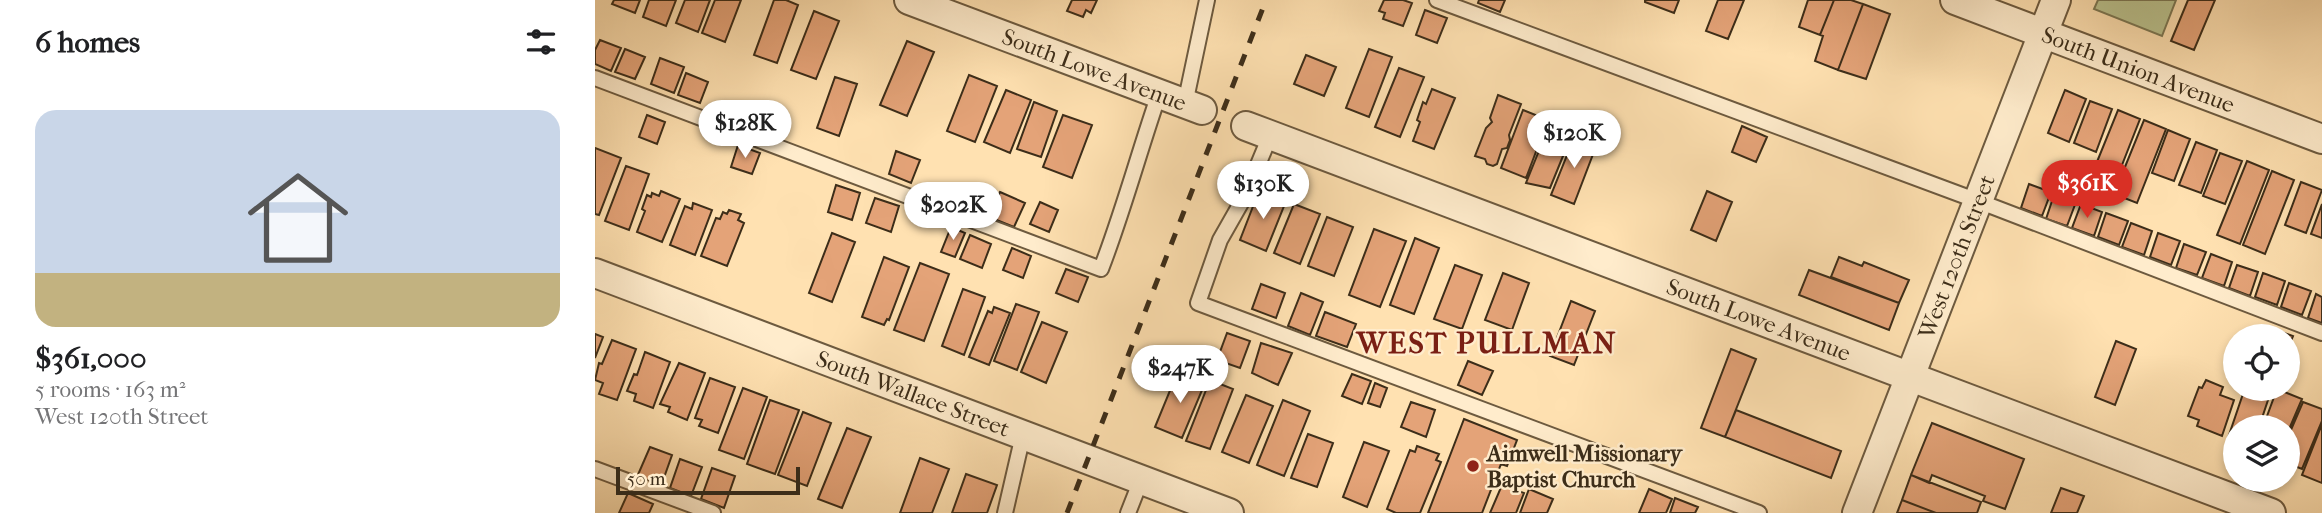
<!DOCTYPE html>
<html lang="en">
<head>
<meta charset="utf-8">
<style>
	body { margin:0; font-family:"IM FELL French Canon",serif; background:#f6f6f6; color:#202124; height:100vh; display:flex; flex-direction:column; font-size:26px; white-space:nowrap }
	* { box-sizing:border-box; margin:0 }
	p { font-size:23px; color:#757577 }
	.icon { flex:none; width:38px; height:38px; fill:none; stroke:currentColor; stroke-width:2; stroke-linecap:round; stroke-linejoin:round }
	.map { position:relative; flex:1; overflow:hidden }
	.side { display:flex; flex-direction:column; background:#fff; width:595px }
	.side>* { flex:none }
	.controls { position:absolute; left:1628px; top:324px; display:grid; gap:14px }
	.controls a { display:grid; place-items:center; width:77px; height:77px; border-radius:50%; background:#fff; box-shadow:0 4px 10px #0003; font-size:35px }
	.scale { position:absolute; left:21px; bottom:18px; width:184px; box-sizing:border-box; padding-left:7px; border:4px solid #3c2d19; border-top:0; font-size:19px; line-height:24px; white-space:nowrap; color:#3c2d19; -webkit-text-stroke:5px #ffeccc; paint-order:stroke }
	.price { position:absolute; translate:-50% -60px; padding:0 16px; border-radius:24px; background:#fff; color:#222; font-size:23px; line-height:46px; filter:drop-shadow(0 2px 4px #0008) }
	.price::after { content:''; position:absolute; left:50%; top:42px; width:21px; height:16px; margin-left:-10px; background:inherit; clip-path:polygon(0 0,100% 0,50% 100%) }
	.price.active { background:#d93025; color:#fff }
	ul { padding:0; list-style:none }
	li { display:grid; align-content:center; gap:14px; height:371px; padding:0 35px }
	li span { display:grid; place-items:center; height:217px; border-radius:21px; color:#555 }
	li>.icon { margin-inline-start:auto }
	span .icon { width:126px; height:126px; fill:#fffc; stroke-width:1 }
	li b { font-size:30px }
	h2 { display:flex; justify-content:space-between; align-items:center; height:84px; padding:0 35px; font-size:30px }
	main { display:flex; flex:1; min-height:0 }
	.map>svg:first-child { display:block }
	.green { fill:#bbc490; stroke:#7c7854; stroke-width:2 }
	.building { fill:#e4a378; stroke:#3c2d19; stroke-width:2 }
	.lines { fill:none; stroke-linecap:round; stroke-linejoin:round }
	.service-casing { stroke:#6d5a3f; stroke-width:18 }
	.minor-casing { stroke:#6d5a3f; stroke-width:32 }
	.service { stroke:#ffeccc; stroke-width:14 }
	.minor { stroke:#ffeccc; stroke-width:28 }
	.rail { stroke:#3c2d19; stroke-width:5; stroke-dasharray:12 12; stroke-linecap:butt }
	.poi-dot { fill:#8f2418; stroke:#ffeccc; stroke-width:2.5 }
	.labels { text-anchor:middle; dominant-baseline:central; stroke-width:5; stroke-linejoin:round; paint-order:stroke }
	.street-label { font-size:23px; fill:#3c2d19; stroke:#ffeccc }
	.poi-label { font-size:23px; font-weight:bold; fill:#3c2d19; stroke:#ffeccc; text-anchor:start }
	.district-label { font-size:30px; font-weight:bold; letter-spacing:2px; fill:#7a1f14; stroke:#ffeccc }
</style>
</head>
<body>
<main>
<section class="side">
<h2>6 homes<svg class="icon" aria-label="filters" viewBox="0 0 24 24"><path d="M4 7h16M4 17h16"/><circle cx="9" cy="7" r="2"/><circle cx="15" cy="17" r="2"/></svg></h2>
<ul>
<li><span style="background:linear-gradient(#c9d6e8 75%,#c2b280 0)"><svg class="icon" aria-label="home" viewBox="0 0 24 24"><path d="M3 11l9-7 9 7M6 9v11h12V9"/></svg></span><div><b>$361,000</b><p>5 rooms · 163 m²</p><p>West 120th Street</p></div></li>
</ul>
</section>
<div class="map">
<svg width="1727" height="513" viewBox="0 0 1727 513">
	<rect width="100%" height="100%" fill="#ffe1b1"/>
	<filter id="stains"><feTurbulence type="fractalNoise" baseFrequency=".00286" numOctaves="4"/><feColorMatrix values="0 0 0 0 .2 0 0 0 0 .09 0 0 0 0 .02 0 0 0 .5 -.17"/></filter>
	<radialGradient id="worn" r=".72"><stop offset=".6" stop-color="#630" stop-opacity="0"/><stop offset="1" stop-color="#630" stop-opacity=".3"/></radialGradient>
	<path class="green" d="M1503,0H1581L1567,36L1499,9Z"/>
	<path class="building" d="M19,0H45L40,13L17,4Z
		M54,0H81L71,26L48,17Z
		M90,0H115L103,32L81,23Z
		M120,0H146L130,42L107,33Z
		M179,0H191L203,5L182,63L159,55Z
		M477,0H502L496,13L491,10L488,17L472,11Z
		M789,0H808L817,3L808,26L788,19L790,13L784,11Z
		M884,0H910L905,12L883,3Z
		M1050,0H1084L1079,13L1050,2Z
		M1123,0H1149L1133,39L1111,31Z
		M1213,0H1239L1225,35L1204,27Z
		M1239,0H1256L1268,4L1243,70L1220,61L1228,36L1225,35Z
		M1593,0H1620L1599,50L1576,41Z
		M1268,4L1295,14L1271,79L1243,70Z
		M830,10L852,18L842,43L821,35Z
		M219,11L244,21L221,79L196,70Z
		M5,40L26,48L16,71L0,64V50Z
		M312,41L339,52L312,116L285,105Z
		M30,49L50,57L40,79L20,72Z
		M774,49L797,57L774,117L751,108Z
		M711,55L741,67L729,96L699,84Z
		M65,58L89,67L79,93L56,84Z
		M804,68L829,77L805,137L780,127Z
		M91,73L113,82L105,103L83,95Z
		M374,75L402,86L380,142L352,131Z
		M240,77L262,84L244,136L222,128Z
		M837,89L860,98L839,149L818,141L825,122L822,120L828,102L831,104Z
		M411,90L436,100L415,153L389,142Z
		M1470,90L1491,99L1474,142L1453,133Z
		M903,95L926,104L914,135L915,140L912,148L907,149L902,164L898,166L892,164L890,159L880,156L891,128L897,122L895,118Z
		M1495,101L1517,109L1501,152L1479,143Z
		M439,102L462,111L446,157L422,149Z
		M928,110L953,120L931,178L906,168Z
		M1523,110L1545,119L1516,193L1493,184Z
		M52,115L70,122L62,144L44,137Z
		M468,115L497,125L477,178L448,167Z
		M1549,120L1571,129L1542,203L1519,194Z
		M956,121L979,129L955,188L931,183Z
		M1147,126L1172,137L1161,162L1137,152Z
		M1573,130L1595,139L1579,181L1557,173Z
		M981,133L996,139L993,146L1000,149L979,204L956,195Z
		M1601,142L1622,150L1606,193L1584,185Z
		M143,145L165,153L157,174L136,167Z
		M0,148L26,158L4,215L0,214Z
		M301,151L325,160L316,183L294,174Z
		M1625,153L1647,161L1630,204L1608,196Z
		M1652,161L1674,170L1645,244L1622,235Z
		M31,166L54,174L34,230L10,221Z
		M1677,171L1699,180L1670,254L1648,245Z
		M1706,182L1727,190L1711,233L1690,225Z
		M1434,184L1456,192L1447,216L1426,208Z
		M241,185L265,193L257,220L233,212Z
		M66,191L85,199L67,242L42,232L50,211L47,209L52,195L56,197L57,193L64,196Z
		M664,191L691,201L671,251L645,240Z
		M1112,191L1137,202L1121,241L1096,230Z
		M405,192L430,203L419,227L394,217Z
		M1459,195L1481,202L1472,226L1451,219Z
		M280,198L304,206L296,232L271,223Z
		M445,202L463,210L454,232L435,224Z
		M98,203L117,210L100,255L75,245L90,206L97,209Z
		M699,204L725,214L705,264L679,253Z
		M1486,204L1507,212L1499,236L1477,228Z
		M1727,204V238L1716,234Z
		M134,210L146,214L143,220L149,223L132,266L106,256L121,218L125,219L128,212L132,214Z
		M1511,213L1533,221L1524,245L1503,237Z
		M732,217L758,227L739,276L713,266Z
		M1536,223L1557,231L1549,255L1527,247Z
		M356,227L370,233L360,257L346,252Z
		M779,229L811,241L785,307L754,295Z
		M237,233L260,242L237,302L214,293Z
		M1563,233L1585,241L1576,265L1555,257Z
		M375,235L396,244L387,268L365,259Z
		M820,238L844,248L819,314L795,305Z
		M1589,244L1611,252L1602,275L1581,268Z
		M417,248L436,256L428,278L408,270Z
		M1616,254L1637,262L1629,286L1607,278Z
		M289,257L314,267L294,320L292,319L289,325L267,317Z
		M1244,257L1267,266L1269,262L1314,280L1304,303L1236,277Z
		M325,263L354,274L329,341L299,330Z
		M860,265L887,275L867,329L839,319Z
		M1642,265L1663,272L1655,296L1634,288Z
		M471,269L493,277L483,302L461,293Z
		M1214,270L1304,303L1294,330L1204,295Z
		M908,273L934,283L917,330L890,320Z
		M1668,273L1690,281L1682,305L1660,297Z
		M1694,283L1716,291L1707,315L1686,307Z
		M666,284L690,293L681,318L657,309Z
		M368,289L390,297L369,355L347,346Z
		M706,293L728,302L715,335L693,326Z
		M1721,294L1727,297V323L1713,318Z
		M976,301L1000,311L979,365L955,356Z
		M421,304L444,312L422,370L399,361Z
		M399,307L415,313L394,365L374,357L393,311L397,313Z
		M730,312L761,324L752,347L721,336Z
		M447,322L472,332L451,383L426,372Z
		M1677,329L1698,336L1692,351V336H1675Z
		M632,333L655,341L645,368L622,360Z
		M0,334L8,337L0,358Z
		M17,340L41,349L22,400L4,394L8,383L0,380L4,363L7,364Z
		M1521,341L1541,349L1520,405L1500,397Z
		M666,343L697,353L683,385L657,373Z
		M1136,349L1161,359L1130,437L1106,428Z
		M50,352L75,362L58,408L39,401L41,394L32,391L39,374L42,375Z
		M873,361L898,371L887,395L863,385Z
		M84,363L110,373L92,420L73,412L75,407L65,404Z
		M583,371L610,383L587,438L560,427Z
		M757,374L776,381L767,404L747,396Z
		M115,378L140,387L123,433L104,426L107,420L100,418Z
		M615,380L638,389L615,449L591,441Z
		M1611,380L1628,387L1625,395L1639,400L1627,436L1602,426L1604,420L1593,416L1604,387L1607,388Z
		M780,383L792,388L785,407L773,403Z
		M148,388L172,397L149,459L124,450Z
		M1650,388L1662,391L1663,388H1669L1676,391L1664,427H1640V441L1633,438Z
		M1682,389L1707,399L1692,434V427H1668Z
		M651,395L678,406L654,463L627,452Z
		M175,400L204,410L180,474L152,464Z
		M688,400L715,411L689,476L662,465Z
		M816,402L840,410L831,437L806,427Z
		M1708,402L1727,409V421L1707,469L1692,463V439Z
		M1141,410L1246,451L1236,478L1130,437Z
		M208,412L236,423L212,486L183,475Z
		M869,419L922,440L912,466L906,464L887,513H833Z
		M1337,423L1429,459L1410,509L1388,501L1390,496L1337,475L1334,483L1316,475Z
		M1727,424V483L1707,475Z
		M252,428L276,437L247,508L223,499Z
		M713,434L738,443L722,487L696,478Z
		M769,442L794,451L772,507L748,497Z
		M822,446L844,454L841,460L846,462L825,513H801L792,509L815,450L820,452Z
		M55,447L77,455L66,486L42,477Z
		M325,458L354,469L337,513H305Z
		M85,459L107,467L96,496L75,488Z
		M117,468L140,476L129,508L106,499Z
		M371,474L402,485L392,513H357Z
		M1316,475L1386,502L1382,513H1341L1307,500Z
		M907,485L929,493L921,513H895Z
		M1466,488L1489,496L1482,513H1456Z
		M934,489L958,499L952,513H925Z
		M1054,489L1077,499L1071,513H1044Z
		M33,493L58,504L54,513H24Z
		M1080,498L1103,507L1100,513H1075Z
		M1307,500L1341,513H1302Z"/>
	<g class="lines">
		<g class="service-casing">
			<path id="service" d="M842,0L1383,201L1727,333
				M0,78L506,269C528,212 544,152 564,94
				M590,104L612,0
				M675,136L650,196L625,240L603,303L1164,513
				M0,469L118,513
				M410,513L428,435
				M533,513L546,480"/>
		</g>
		<g class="minor-casing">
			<g id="minor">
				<path id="s1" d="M314,0L607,110"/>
				<path id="s2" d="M1360,0L1727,139"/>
				<path id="s3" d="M651,126L1676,513"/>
				<path id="s4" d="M0,273L634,513"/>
				<path id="s5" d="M1262,513L1461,0"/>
			</g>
		</g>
		<use href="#service" class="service"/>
		<use href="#minor" class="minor"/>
		<path class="rail" d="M472,513L671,0"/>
	</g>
	<circle class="poi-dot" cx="878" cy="466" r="7"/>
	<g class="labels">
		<g class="street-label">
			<text stroke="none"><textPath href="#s2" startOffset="196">South Union Avenue</textPath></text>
			<text stroke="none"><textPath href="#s1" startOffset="198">South Lowe Avenue</textPath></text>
			<text stroke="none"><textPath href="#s5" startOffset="275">West 120th Street</textPath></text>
			<text stroke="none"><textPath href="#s3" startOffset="548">South Lowe Avenue</textPath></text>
			<text stroke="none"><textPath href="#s4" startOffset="340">South Wallace Street</textPath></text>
		</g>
		<g class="poi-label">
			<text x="892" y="453">Aimwell Missionary<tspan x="892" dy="26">Baptist Church</tspan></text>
		</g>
		<g class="district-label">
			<text x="892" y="343">WEST PULLMAN</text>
		</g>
	</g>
	<rect width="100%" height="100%" filter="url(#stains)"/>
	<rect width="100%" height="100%" fill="url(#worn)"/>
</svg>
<div class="controls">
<a><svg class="icon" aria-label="locate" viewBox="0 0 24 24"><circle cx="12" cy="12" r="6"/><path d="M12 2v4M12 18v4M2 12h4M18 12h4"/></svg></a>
<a><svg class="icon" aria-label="layers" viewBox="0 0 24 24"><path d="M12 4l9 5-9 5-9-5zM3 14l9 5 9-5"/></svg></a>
</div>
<div class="scale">50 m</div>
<b class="price" style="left:150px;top:160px">$128K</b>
<b class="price" style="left:979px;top:170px">$120K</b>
<b class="price active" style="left:1492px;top:220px">$361K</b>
<b class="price" style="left:668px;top:221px">$130K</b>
<b class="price" style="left:358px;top:242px">$202K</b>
<b class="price" style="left:585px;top:405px">$247K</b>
</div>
</main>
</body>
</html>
